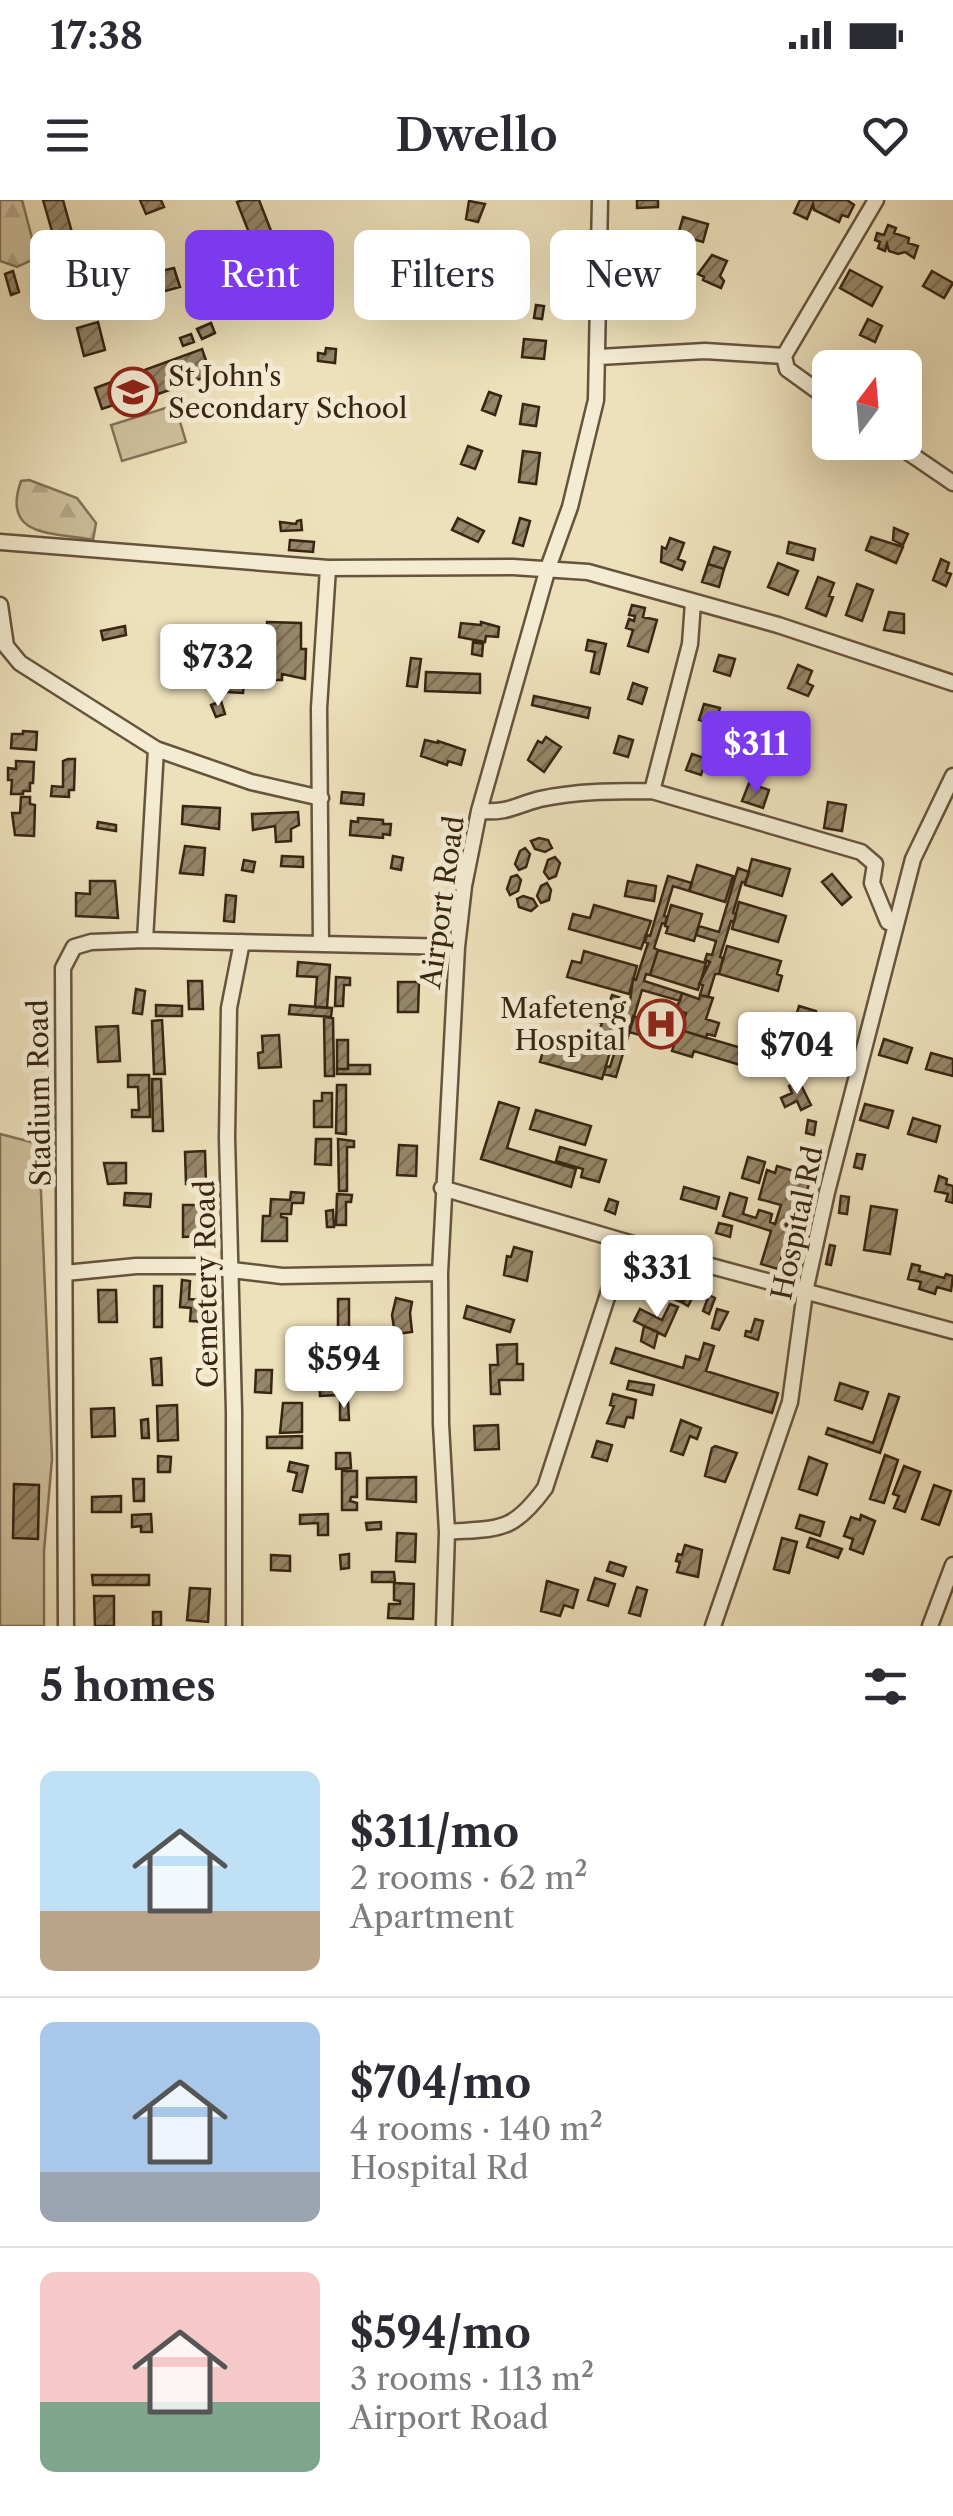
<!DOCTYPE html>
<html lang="en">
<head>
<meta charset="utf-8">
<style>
	body { margin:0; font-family:"Libre Caslon Text",serif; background:#f7f7f7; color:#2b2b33; height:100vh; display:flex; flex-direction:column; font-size:38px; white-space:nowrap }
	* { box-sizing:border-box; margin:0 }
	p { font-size:32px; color:#7c7c81 }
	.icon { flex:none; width:55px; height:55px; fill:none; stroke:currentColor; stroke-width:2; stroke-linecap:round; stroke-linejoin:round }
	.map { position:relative; height:1426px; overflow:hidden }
	.panel { display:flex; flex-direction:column; background:#fff; flex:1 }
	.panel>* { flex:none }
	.guide { position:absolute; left:30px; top:30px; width:895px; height:90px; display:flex; gap:20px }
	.needle { width:65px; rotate:16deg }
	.controls { position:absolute; left:812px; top:150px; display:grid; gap:20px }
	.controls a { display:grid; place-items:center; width:110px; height:110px; border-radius:15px; background:#fff; box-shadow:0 10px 40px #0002; font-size:50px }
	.price { position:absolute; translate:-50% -85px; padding:0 22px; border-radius:10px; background:#fff; color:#222; font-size:32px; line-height:65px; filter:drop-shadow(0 2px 5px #0008) }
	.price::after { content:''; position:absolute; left:50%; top:60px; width:30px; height:22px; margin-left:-15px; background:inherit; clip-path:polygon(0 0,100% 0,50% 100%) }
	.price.selected { background:#7c3aed; color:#fff }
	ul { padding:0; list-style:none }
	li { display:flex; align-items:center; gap:30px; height:250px; padding:0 40px }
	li+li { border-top:2px solid #e1e1e2 }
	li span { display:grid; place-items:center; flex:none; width:280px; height:200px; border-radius:15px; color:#555 }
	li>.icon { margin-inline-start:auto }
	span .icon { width:120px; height:120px; fill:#fffc; stroke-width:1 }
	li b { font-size:42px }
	h2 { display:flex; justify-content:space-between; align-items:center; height:120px; padding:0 40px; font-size:42px }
	.tag { padding:0 35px; border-radius:15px; background:#fff; box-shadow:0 10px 40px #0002; font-size:35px; line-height:90px }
	.tag.selected { background:#7c3aed; color:#fff }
	.status { display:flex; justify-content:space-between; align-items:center; height:70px; padding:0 50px; background:#fff; direction:ltr }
	.status svg { height:28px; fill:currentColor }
	header { display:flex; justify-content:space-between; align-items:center; height:130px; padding:0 40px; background:#fff; font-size:45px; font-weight:600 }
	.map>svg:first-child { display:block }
	.forest { fill:url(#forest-firs); stroke:#837258; stroke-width:2.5 }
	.pitch { fill:#cec09d; stroke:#837258; stroke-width:2.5 }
	.building { fill:url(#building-hatch); stroke:#382512; stroke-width:2.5 }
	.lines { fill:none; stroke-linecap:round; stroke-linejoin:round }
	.street-casing { stroke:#65543c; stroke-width:19 }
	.street { stroke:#f3ebd2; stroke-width:14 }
	.labels { text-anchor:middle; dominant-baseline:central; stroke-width:10; stroke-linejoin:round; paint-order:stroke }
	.poi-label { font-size:28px; fill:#382512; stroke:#f3ebd2; text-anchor:start }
	.street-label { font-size:28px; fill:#382512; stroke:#f3ebd2 }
</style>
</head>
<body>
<div class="status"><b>17:38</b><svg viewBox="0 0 49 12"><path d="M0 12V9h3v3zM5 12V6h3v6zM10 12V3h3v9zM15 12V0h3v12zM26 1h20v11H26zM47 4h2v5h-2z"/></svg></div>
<header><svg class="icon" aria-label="menu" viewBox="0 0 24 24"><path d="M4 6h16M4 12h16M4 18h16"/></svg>Dwello<svg class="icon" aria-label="heart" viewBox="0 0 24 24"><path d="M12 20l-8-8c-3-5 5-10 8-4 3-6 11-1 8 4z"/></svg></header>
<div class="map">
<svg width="953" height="1426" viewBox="0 0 953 1426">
	<defs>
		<pattern id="forest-firs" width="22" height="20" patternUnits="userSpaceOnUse" patternTransform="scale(2.5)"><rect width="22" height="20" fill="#cec09d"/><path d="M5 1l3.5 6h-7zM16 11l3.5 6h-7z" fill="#b2a586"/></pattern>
		<pattern id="building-hatch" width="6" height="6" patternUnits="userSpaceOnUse" patternTransform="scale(2.5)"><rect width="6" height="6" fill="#968669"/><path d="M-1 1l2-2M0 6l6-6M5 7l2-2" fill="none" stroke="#7b6d55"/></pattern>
	</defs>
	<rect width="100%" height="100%" fill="#ede0ba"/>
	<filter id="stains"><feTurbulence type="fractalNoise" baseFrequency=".002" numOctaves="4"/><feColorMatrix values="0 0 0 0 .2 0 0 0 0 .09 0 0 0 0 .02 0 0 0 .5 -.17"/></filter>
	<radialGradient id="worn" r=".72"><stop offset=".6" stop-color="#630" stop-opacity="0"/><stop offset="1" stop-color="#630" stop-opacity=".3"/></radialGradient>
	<path class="forest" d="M0,0H22L32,38L48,43L53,50L17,67L0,61Z
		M29,280L77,298L96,323L93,340C58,332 0,340 21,281Z"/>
	<path class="pitch" d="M175,205L186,242L122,261L111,225Z
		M0,934L39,944L52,1259L44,1351V1426H0Z"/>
	<path class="building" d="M43,0H63L74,40L56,45Z
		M140,0H161L164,7L146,14Z
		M243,0H259L273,36L253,43L237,2Z
		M637,0H658V7L637,8Z
		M800,0H847L854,5L848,17L842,15L839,22L814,10L813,4L807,19L794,13Z
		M469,1L485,4L478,22L466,19Z
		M683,17L708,24L703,42L678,35Z
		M888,25L896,28L894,33L909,38L908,43L918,46L914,58L905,52L898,54L889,51L887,44L885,51L878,48L880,42L875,40L877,33L884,35Z
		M77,50L90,94L71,100L58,56Z
		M240,51L248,69L232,76L224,58Z
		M712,55L727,61L720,76L724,81L721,88L703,80L704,77L698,74Z
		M157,56L161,71L174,68L180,87L147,96L138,62Z
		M850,70L882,87L872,106L840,88Z
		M13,71L19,92L11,95L5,74Z
		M932,71L953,83L944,98L923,86Z
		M129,80L134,98L103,108L97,89Z
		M312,80L321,103L309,107L301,84Z
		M536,105L544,106L542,119L534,118Z
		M868,119L882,126L875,142L860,135Z
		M98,122L105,150L84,156L77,128Z
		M211,123L215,133L202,139L197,129Z
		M191,134L194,142L183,146L180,138Z
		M524,139L546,141L544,159L522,157Z
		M326,148L336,149L335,163L318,161V153L325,154Z
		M202,149L211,175L147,198L146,194L102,209L95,188Z
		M489,192L501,196L495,215L482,210Z
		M523,204L539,207L536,226L520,224Z
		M468,246L482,251L475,269L461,264Z
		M523,251L540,253L536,284L519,282Z
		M458,318L484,331L478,342L452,330Z
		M520,318L530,321L523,346L513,343Z
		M301,320L302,330L281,331L280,322L296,324L297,321Z
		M894,328L908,334L903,345L893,340Z
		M871,337L903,347L896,363L866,350Z
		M670,338L684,343L678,359L685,362L682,370L661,362L662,347L666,349Z
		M290,340L314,342L313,352L289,350Z
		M789,342L815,349L813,360L787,353Z
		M714,347L730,352L724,369L708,364Z
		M941,359L949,363L946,372L951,374L946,386L933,380Z
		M778,363L798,371L788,395L768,387Z
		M708,364L724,369L719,387L702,382Z
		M818,377L834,383L829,396L833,397L826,416L806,408Z
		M857,384L873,390L862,421L846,415Z
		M632,405L645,408L643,417L657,420L648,452L628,446L633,430L626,428L629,419L634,421L635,416L629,415Z
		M889,412L904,414V433L884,430Z
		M267,422L301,423V449H306L305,479L282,474V480H271L273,435H267Z
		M481,422L499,427L498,437L486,436L485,442L459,437L461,423L481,425Z
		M125,426L126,435L103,440L101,431Z
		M231,438L250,439L249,463L230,462Z
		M588,440L606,444L599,474L591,472L595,452L586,450Z
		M473,442L483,444L482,456L472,454Z
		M719,455L735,459L730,476L714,471Z
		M411,458L421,459L417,487L407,486Z
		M195,463L201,484L193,486L187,465Z
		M798,465L812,471L807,483L813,486L808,496L788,488Z
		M426,472L480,474V493L425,491Z
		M227,483L244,484L243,493L227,492Z
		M633,483L647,488L642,504L628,499Z
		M534,496L590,508L588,518L532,505Z
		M221,501L225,514L216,517L211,505Z
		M704,504L720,508L715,525L699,520Z
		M23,531L37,532L36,550L11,548L12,534H23Z
		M619,536L633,540L628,557L614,553Z
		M546,537L561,547L544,572L528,560L538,541L542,543Z
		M425,540L438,543V541L465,550L461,565L448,561L447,565L421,556Z
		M692,554L707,559L701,575L686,570Z
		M68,559H75L74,590H69V597L51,596L52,586L63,587V561Z
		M16,561L34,562L33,583H30V591H23V594H11L12,580H8V568L16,569Z
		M749,583L769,590L763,608L742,601Z
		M342,592L364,594L363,605L341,603Z
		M21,597H30V604L35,605L34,636L15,635L12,613H20Z
		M828,602L846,605L842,631L824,628Z
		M183,606L220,608L219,629L182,624Z
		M298,612L299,625L291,629V641L276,642L275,626L253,630L252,614Z
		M358,618L383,620V624H391L390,635L383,634V638L350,635L351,621L358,622Z
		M98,622L116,625V631L97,628Z
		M539,638L548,640L552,648L545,652L535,649L531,641Z
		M185,646L205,648L203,675L180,673Z
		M525,648L530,654L526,667L519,670L515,664L520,651Z
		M282,656L303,657V667L281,666Z
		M393,656L403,658L401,670L391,668Z
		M555,657L560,663L556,676L549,679L544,672L548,660Z
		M752,659L790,669L782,696L745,685Z
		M244,660L255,662L253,672L242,670Z
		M697,665L733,676L725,702L689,691Z
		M738,668L749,672L745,683L742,682L733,713L736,714L734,722L731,721L720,757L723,758L719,774H715L708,797L700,795L703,785L699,784L710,762L705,760L707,754L712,755L716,741L696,735L699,726L719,732Z
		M832,674L851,697L842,705L822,682Z
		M517,675L521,680L518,691L510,695L507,689L511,677Z
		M668,676L692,683L689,691L673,686L664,716L667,717L665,724L662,723L654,748L658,750L650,775L646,774L644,781L682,793L680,801L642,790L616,877L604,874L606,866L610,867L630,801L633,779L636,780L648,743L645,742L647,735L650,736Z
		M90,681H115L118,718L76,716V693L90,694Z
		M628,681L656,686L654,701L625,696Z
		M547,683L551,690L549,700L541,703L537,696L541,686Z
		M226,695L236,696L234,722L224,721Z
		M523,696L533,699L537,706L531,711L519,707L517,699Z
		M739,702L786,716L778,742L732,729Z
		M594,705L651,721L641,749L569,729L573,714L590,718Z
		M671,705L702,714L694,741L666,733L668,727L665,726Z
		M727,746L781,761L777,774L782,776L778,791L719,774Z
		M658,750L706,763L698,790L650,775Z
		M584,751L637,766L629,794L567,777L572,761L581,763Z
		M298,762L330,765L327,808L315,807L317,777L297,776Z
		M336,777L350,778V785H344L343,806H335Z
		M188,781H202L203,809H189Z
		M398,782H419L418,812H398Z
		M136,789L145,791L142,814L133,813Z
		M682,793L699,799L700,795L713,798L706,819L719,823L715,836L707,834L706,838L681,830L686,813L676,810Z
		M612,795L630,801L614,850L590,842L594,830L599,831L602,823L578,815L582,801L607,809Z
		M156,805L182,806V816H156Z
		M290,805L332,808L331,817L289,814Z
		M799,806L816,811L811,829L819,832L816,841L808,839L803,857L785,851L789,840L781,838L787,817L795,820Z
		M633,816L745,849L740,865L694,851L692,857L672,851L674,845L629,832Z
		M324,817L333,818L334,876H325Z
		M162,820L165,874H154L152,821Z
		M118,826L120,861L98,862L96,827Z
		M548,834L610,852L602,879L540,862Z
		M279,835L281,867L259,868L258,853L263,852L262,836Z
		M884,839L912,848L907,863L879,855Z
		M337,840H348V869H337Z
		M931,853L953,859V876L926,869Z
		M348,865H370V874H337V869H348Z
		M128,875H149L150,917H132V910H139L138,887H128Z
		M152,879H161L163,931H153Z
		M799,881L811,905L801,910L797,901L785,907L781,898L792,893L789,886Z
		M337,885H346V934L336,933Z
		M322,893H332V927H314V901H322Z
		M499,902L519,908L507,948L576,969L571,987L481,959Z
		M865,904L893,911L888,928L860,920Z
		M536,910L591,926L585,945L530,929Z
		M913,918L940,926L936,942L908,934Z
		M808,920L816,922L814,935L806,933Z
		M316,939H331V965L315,964Z
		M338,939L354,941V947H347V991H339Z
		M399,945L417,946L416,976L397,975Z
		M560,947L606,960L599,982L581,977L583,969L556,961Z
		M205,951L206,983L186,984L185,952Z
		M857,954L865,955L862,969L854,967Z
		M748,957L765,962L759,983L742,978Z
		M104,963H126V983L108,984Z
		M777,966L811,976L805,998L788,993L787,998L811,1005L800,1043L787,1039L778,1069L761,1064L771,1031L723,1016L730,993L747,998L743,1014L756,1018L759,1010L772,1014L770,1022L775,1024L781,1005L759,999L767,970L775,973Z
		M939,976L947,979L946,984L953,986V1003L946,1001L948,994L935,991Z
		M684,987L719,997L716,1009L681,999Z
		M291,992L304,993L303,1003H292L291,1014H281V1017L287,1018V1041H262L263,1016H270L271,999L290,1000Z
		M125,993L151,994L150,1007L124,1005Z
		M337,994L352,995L351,1002H346V1025H336Z
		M841,996L849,997L847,1014L839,1013Z
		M609,999L618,1002L615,1014L605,1010Z
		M183,1005H206V1036L183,1037Z
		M871,1006L897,1010L890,1054L864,1050Z
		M333,1010L334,1027H327L326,1011Z
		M719,1023L732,1026L730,1037L716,1033Z
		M830,1045L835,1046L831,1065L826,1064Z
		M514,1047L532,1052L527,1081L504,1075L507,1056L511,1057Z
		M912,1064L920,1066L919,1071L944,1078L946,1074L953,1076L951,1091L937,1087L935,1094L919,1089L921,1082L908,1079Z
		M673,1068L692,1076L681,1102L662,1094Z
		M182,1080L190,1081L189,1099L200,1100L201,1088L211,1089L209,1122L190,1121L191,1108L180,1107Z
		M692,1084L698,1087L688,1106L683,1103Z
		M154,1086H162V1127H154Z
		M98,1090H116L117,1122H99Z
		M709,1095L715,1098L709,1114L703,1111Z
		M396,1098L412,1102L410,1113L412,1132L395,1134L392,1115Z
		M338,1099H349V1137H338Z
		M670,1104L678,1107L665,1136L634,1121L640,1109L662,1120Z
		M467,1106L514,1120L510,1132L464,1118Z
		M717,1109L728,1112L719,1130L712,1128Z
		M755,1119L763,1121L758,1140L745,1136L746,1131L751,1132Z
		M644,1126L658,1132L654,1148L641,1141Z
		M327,1141H336L337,1195L320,1196L319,1166H327Z
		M704,1143L714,1146L706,1171L778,1193L772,1213L611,1163L616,1148L683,1168L686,1156L699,1160Z
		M517,1144V1164H523V1180H499L500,1194H491L490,1165H498L497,1145Z
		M161,1158L162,1185H153L151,1159Z
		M256,1170H272L271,1193L255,1192Z
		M340,1171H348L349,1190H340Z
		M629,1181L654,1185L652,1195L627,1189Z
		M840,1183L868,1192L862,1209L835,1200Z
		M613,1194L636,1200L633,1218L627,1217L624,1227L607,1223L614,1206L610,1205Z
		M889,1194L899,1197L880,1253L826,1234L828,1228L873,1243Z
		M340,1201H348L349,1220H340Z
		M283,1203H302V1232L280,1233Z
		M177,1205L178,1240L158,1241L157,1206Z
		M114,1208L115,1236L92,1237L91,1209Z
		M148,1219L149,1238H142L141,1220Z
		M681,1220L701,1228L697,1239L690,1236L683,1255L671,1251Z
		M498,1225L499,1249L475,1250L474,1226Z
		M302,1236V1248H267V1237Z
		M597,1241L612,1245L607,1261L592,1257Z
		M715,1246L737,1253L725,1282L705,1276L712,1248Z
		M336,1253H350L351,1268L336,1269Z
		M885,1255L898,1260L884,1303L870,1299Z
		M158,1256L171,1257L170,1272H158Z
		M809,1257L827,1264L817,1295L799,1289Z
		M290,1262L308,1266L302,1292L293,1290L297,1273L288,1271Z
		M904,1266L920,1272L905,1312L894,1308L899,1296L893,1294Z
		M342,1271H357V1297H351L350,1301L357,1303V1310H342Z
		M416,1277V1302L367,1299V1278Z
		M133,1279H144V1301H134Z
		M14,1284L39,1285L38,1339L13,1338Z
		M934,1285L951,1291L939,1325L922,1319Z
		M121,1296V1312H92V1297Z
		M151,1314L152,1332H141V1326L132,1327V1315Z
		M328,1314V1335H318V1323L300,1324V1315Z
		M800,1315L824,1322L820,1336L796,1328Z
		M861,1315L875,1321L863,1354L850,1349L853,1339L844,1336L851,1317L860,1320Z
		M381,1322V1329L367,1330L366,1323Z
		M397,1333L416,1334L415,1362L396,1361Z
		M782,1338L797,1342L789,1373L774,1369Z
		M810,1338L842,1349L838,1358L807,1347Z
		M685,1345L702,1350L698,1377L677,1372L680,1362L676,1361L678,1354L682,1355Z
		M349,1354V1368L341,1369L340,1355Z
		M271,1355L290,1356V1371L271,1370Z
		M610,1362L626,1367L623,1376L607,1371Z
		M372,1372H394L395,1382H372Z
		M92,1375H149V1385H93Z
		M595,1378L615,1384L608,1406L588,1400Z
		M547,1381L578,1390L573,1408L564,1405L560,1416L541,1411Z
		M394,1383L414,1384L413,1419L388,1418L389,1404H400V1401L394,1400Z
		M637,1387L647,1390L640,1416L629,1413Z
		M190,1388L210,1389L208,1422L187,1420Z
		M94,1396H114V1426H95Z
		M153,1412H161V1426H153Z"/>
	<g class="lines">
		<g class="street-casing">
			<path id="street" d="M599,157L705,151L784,156
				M830,200L787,169L784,156L876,0
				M893,242L953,283
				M0,342L328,368L513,367L588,372L778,425L953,483
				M0,405L6,446L20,463L156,549L145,740
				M156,549L251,582L321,598
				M652,591L861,652L875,664L872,683L888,722L896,725
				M479,611C510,613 513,606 540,599C577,591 614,591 652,591L690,444L693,403
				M321,743L319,508L328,368
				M442,988L681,1058L953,1131
				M65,1073L136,1066H199L282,1076L440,1073
				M447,1332C500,1328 512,1333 545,1288L625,1042
				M66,1426L63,768L74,747L91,742L145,740L457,747
				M234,1426V1211L227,938L229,808L242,742
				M444,1426L447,1332L441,1224L440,1073L457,747L464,686L479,611L548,368L570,307L596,200L600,0
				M713,1426L790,1202L805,1092L827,992L913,659L953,576
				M930,1426L953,1365"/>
		</g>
		<use href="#street" class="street"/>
	</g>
	<defs>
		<g id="school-ring" transform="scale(2.5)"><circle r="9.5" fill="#f3ebd2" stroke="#8f2418" stroke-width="1.5"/><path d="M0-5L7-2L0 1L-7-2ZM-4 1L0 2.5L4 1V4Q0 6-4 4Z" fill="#8f2418"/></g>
		<g id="hospital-ring" transform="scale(2.5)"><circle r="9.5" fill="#f3ebd2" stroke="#8f2418" stroke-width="1.5"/><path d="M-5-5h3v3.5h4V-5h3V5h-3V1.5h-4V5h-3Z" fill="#8f2418"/></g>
	</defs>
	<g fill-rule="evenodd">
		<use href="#school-ring" x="133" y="192"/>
		<use href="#hospital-ring" x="661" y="824"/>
	</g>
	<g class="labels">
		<g class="poi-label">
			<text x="168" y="176">St John's<tspan x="168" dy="32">Secondary School</tspan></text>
			<text x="626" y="808" text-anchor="end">Mafeteng<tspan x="626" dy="32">Hospital</tspan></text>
		</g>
		<g class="street-label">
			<text transform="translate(442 702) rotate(-82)">Airport Road</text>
			<text transform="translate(39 893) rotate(-91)">Stadium Road</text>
			<text transform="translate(797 1023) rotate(-78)">Hospital Rd</text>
			<text transform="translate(206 1084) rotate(-91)">Cemetery Road</text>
		</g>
	</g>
	<rect width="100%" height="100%" filter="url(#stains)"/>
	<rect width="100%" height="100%" fill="url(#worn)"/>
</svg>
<div class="controls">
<a><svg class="needle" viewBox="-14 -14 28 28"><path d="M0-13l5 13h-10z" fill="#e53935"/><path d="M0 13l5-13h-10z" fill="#7c7c81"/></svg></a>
</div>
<b class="price" style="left:218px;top:509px">$732</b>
<b class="price selected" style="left:756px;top:596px">$311</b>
<b class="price" style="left:797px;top:897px">$704</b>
<b class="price" style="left:657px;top:1120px">$331</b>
<b class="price" style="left:344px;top:1211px">$594</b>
<div class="guide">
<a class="tag">Buy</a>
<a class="tag selected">Rent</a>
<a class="tag">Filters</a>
<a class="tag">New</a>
</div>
</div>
<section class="panel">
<h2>5 homes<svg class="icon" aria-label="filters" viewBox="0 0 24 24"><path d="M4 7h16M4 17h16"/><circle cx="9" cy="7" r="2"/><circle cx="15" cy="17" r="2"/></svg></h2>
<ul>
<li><span style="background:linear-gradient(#bfe0f5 70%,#b9a48a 0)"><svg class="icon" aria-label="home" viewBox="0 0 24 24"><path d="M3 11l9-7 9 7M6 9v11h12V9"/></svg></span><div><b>$311/mo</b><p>2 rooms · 62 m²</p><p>Apartment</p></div></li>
<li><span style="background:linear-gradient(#a9c7e8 75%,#9aa5b1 0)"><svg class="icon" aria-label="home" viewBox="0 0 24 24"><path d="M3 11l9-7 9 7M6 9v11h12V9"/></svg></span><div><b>$704/mo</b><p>4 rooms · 140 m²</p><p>Hospital Rd</p></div></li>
<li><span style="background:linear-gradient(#f6c9c9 65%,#7fa58c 0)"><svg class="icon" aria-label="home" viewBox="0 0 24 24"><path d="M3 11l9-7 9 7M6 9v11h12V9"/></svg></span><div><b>$594/mo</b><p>3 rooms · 113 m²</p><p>Airport Road</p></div></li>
</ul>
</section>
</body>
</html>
